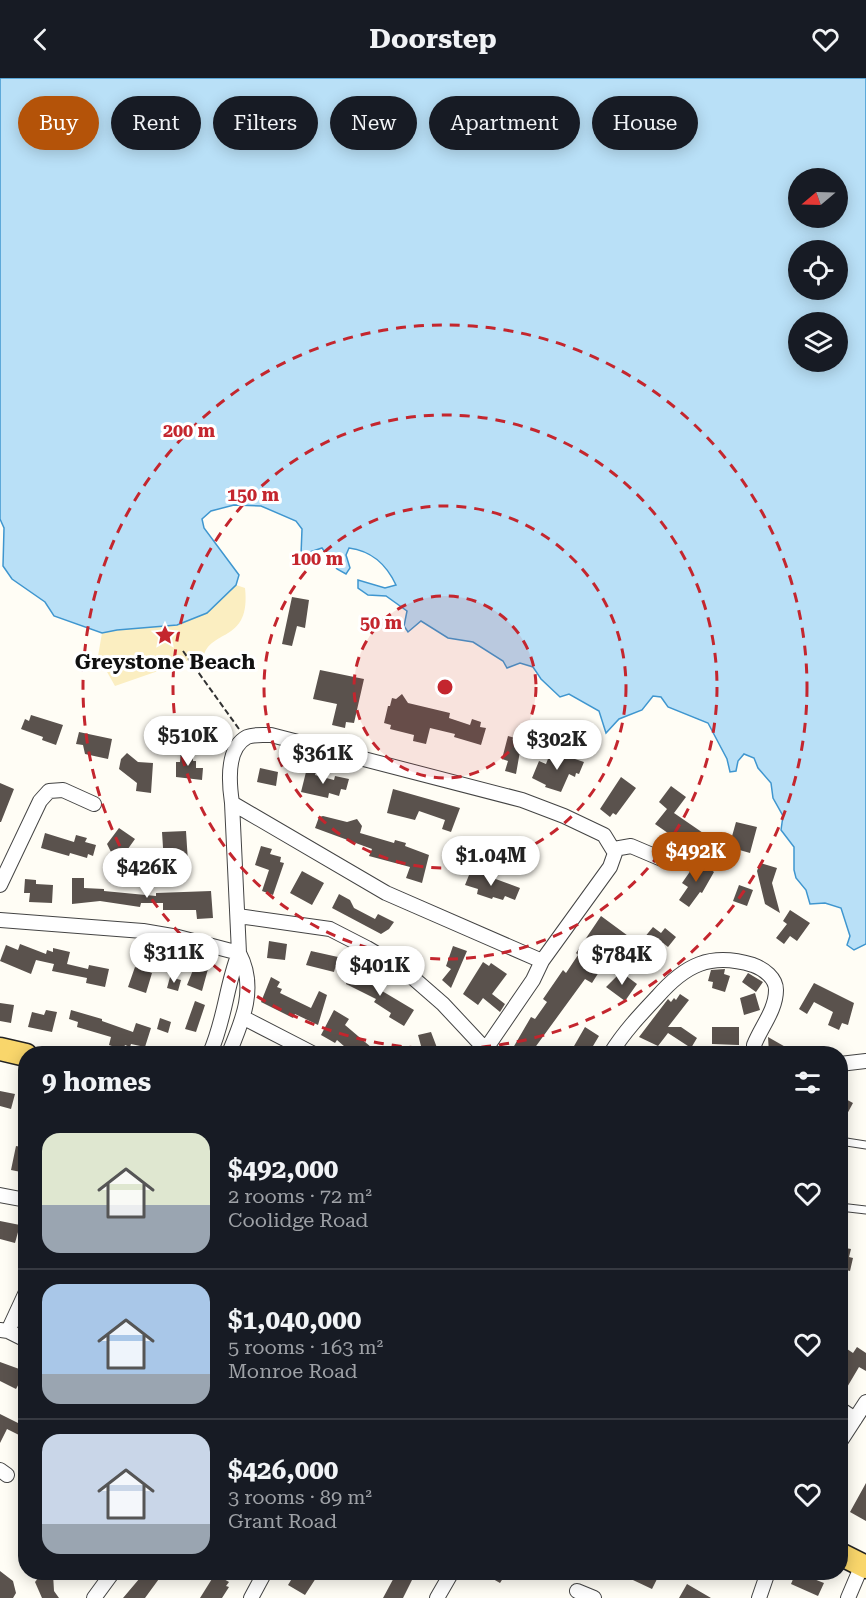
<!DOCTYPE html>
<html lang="en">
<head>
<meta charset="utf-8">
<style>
	body { margin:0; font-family:"Roboto Serif",serif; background:#242831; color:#f1f3f6; height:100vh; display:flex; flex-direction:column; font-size:22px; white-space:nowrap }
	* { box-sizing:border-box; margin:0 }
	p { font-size:20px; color:#9ea1a6 }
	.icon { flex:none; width:33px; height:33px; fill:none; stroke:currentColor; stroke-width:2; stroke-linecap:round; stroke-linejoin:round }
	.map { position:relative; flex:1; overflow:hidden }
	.details { position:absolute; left:18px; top:968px; width:830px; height:534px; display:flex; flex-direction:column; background:#171b24; border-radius:24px; box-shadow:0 3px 15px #0003 }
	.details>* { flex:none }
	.banner { position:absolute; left:18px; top:18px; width:831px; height:54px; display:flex; gap:12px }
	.needle { width:39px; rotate:251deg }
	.controls { position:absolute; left:788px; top:90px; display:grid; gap:12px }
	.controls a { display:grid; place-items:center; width:60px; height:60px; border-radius:50%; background:#171b24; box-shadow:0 3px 15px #0003; font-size:30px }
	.price { position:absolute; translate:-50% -51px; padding:0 14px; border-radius:21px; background:#fff; color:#222; font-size:20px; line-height:39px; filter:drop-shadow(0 2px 3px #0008) }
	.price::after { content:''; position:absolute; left:50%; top:36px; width:18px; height:14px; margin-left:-9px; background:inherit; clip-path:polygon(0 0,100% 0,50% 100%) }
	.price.selected { background:#b45309; color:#fff }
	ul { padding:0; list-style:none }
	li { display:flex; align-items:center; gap:18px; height:150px; padding:0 24px }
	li+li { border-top:2px solid #363941 }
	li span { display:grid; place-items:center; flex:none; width:168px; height:120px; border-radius:18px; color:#555 }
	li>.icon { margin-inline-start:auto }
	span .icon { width:72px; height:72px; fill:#fffc; stroke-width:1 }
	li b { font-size:26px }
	h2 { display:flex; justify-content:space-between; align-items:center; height:72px; padding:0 24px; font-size:26px }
	.tag { padding:0 21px; border-radius:27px; background:#171b24; box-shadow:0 3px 15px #0003; font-size:21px; line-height:54px }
	.tag.selected { background:#b45309; color:#fff }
	header { display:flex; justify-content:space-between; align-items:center; height:78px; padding:0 24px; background:#171b24; font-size:27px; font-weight:700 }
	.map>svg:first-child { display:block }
	.sand { fill:#fbeec1 }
	.water { fill:#b9e0f7; stroke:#3f96cf; stroke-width:1.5; fill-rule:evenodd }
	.building { fill:#5a524d }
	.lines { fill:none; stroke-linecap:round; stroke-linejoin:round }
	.lane-casing { stroke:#444; stroke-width:9 }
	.street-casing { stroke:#444; stroke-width:16 }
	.primary-casing { stroke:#222; stroke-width:25 }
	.path { stroke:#333; stroke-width:2; stroke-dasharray:6 3; stroke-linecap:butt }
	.lane { stroke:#fff; stroke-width:7 }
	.street { stroke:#fff; stroke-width:14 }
	.primary { stroke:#f9d66b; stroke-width:22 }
	.ring { fill:none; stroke:#c4262e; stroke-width:3; stroke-dasharray:10 8 }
	.labels { text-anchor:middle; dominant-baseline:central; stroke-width:6; stroke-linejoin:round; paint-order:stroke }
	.poi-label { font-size:21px; font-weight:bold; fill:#111; stroke:#fff }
	.centre { fill:#c4262e; stroke:#fff; stroke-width:3 }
	.ring-label { font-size:18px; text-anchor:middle; font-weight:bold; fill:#c4262e; stroke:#fff; stroke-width:6; stroke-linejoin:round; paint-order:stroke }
</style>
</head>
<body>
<header><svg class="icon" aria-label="back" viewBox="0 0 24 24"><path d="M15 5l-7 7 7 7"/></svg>Doorstep<svg class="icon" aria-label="heart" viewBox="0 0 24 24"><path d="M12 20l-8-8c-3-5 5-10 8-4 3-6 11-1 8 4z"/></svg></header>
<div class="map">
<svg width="866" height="1520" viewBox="0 0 866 1520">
	<rect width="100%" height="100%" fill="#fffdf5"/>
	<path class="sand" d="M236,507L245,510C251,564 212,551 204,577L115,608L98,578L102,555L224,519Z"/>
	<path class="water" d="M0,0H866V866L854,872L847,867L850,858L841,830L825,825L810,826L806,812L796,800L794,792V769L781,752L783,738L773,720L771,705L758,690L754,680L744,676L738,683L736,693L730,694L727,681L708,645L668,629L661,619L653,618L642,632L619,641L606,655L599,633L569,616L560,619L541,601L533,589L520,585L507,590L503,583L473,564L448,560L421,543L408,554L404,548L407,533L386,518L368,517L358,510V502L385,510L396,507C386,486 372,473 349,470L346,477L350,490L346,496L337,491L322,470L301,477L302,451L296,443L261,428L234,427L211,433L202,441L204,450L239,497L236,507L207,535L177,547L117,552L102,555L54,538L45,524L12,501L3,488L4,450L0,441ZM798,100H837V140H798ZM798,172H837V212H798ZM798,244H837V284H798Z"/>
	<path class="building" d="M292,519L309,522L305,550L297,548L292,568L282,566Z
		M320,592L364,601L354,645L346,644L345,650L332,647L337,626L313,621Z
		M402,616L408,625L450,635L449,640L470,647L472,641L481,644L480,649L486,650L481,667L454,659L455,656L430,650L426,666L413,663L414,657L390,651L391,647L384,645L388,628H390L392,620L396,621Z
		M31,637L63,647L56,667L42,662L43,659L21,651L25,641L29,643Z
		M79,654L112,661L108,681L85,676L83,667L76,666Z
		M508,658L522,662L516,696L505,693L508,683L502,681Z
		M181,672L193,673V683H196V690H203L202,702L176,699V684H180Z
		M551,673L584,684L579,696L576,695L575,699L569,696L561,714L545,709L546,707L532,700L539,683L546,686Z
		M127,675L138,684L153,685L151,715L136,713L137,705L119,691L121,681Z
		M260,690L278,694L276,708L257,704Z
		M307,690L316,692L315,697L334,702L335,698L349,701L346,712L341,711L339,718L329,715L328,720L301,714Z
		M621,699L636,710L616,737L613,735L610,739L600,731Z
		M0,705L14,711L1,744H0Z
		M671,708L686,719L674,735L706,757L695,774L655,746L667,731L659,724Z
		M393,711L460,730L451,754L442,751L445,742L419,733L415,742L387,735Z
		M323,738L347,744L357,741L362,748L360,755L394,765L395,762L406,765L405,768L429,777L422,805L406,800L410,789L369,778L372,771L315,750L319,739Z
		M736,744L757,749L750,775L729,769Z
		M119,750L135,761L125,775L113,778L107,766Z
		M186,753L188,784L173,785L174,794L161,795L160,785H164L162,754Z
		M45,755L74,764L76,757L87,760L85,764L96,767L93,778L88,776L87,780L70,775L69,778L41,770Z
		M261,768L272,771L270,776L281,779L280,784L284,785L273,817L262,813L269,792L255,787Z
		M698,782L714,794L702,815L700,814L689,829L679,822L688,809L682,805Z
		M760,785L777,790L772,805L780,835L765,826L757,793Z
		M471,792L520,810L515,822L505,818L503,822L493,819L492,821L477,816L478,811L465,807Z
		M302,793L324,805L312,827L290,815Z
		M72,800H84V810L104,811V813L156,818V815L211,813L213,840L197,841L196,832H163V825H141L140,829L100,823L72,826Z
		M25,801L36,802V806L53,807L52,825L29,824L30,815H24Z
		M739,807L753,812L747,828L733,823Z
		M339,816L350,822L354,830L375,841L378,836L394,844L389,851L381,856L332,830Z
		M790,832L810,845L797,863L790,858L784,866L776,860L787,846L783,843Z
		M601,838L639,866L653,849L661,855L665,850L676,859L668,869L663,865L655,876L650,872L642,883L626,872L624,875L608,865L592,890L599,894L592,905L585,901L531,975H510L531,939L535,941L547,924L543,921L563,892L566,895L578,877L576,875Z
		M269,863L287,866L285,882L267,880Z
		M20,866L46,876L47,872L53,874V870L70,874L67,886L88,891L89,887L109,891L105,909L86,905L87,900L52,893L54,886L36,882L31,896L0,883L6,867L18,872Z
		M453,868L467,873L451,910L442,902L451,891L446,888Z
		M311,873L338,879L334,894L306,887Z
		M483,884L489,888L491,885L507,896L492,916L505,926L500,934L483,920L478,927L463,916Z
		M195,887L208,891L202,913L187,907Z
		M135,889L152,895L146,915L128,909Z
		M354,890L367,896L365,900L373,904L372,907L414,932L404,948L389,939L391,935L374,924L376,921L346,906Z
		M725,891L724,896L730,898L725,914L712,910L713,904L708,903L711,892Z
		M621,894L637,906L625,923L606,909Z
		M748,895L763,904L756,914L742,904Z
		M170,899L181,902L178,913L167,910Z
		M271,899L280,904L277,909L282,911L280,915L311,930L319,913L327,917L318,947L295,936L293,940L261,924Z
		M814,905L854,925L848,947L842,945L839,952L828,947L833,934L814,924L807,936L799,931Z
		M755,915L760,932L744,937L740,920Z
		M680,916L689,922L668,949H681L697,960L691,970L668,955L658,968L639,959L668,921L671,924L674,920L676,922Z
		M195,923L205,927L196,954L185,951Z
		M0,925L14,927L11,945L0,943Z
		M46,932L57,934L52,954L28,949L32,934L44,937Z
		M71,932L102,941V943L133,954L136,945L151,950L145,969L131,966L130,969L125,967L123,972L109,967L111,959L77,949L78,944L69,941Z
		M334,932L349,941L345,947L378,975H352L337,962L335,965L321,957Z
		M160,940L171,944L168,955L157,951Z
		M585,949L599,958L590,973L585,970L582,975H570Z
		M712,949H739V967L712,966Z
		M431,954L439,975H423L418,957Z
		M768,959L796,975H769Z
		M0,1013L15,1016L11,1031L0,1028Z
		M840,1018L853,1025L840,1049Z
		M16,1068L26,1070V1095L11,1092Z
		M0,1143L20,1147L15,1165L0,1161Z
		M840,1169L851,1171L849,1179L853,1180L850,1193L846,1192L844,1201L840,1200Z
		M857,1269L866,1275V1293L859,1289L846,1311L840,1307V1281L847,1271L853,1275Z
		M0,1284L22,1292L20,1294L24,1296L16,1311L0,1303Z
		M0,1336L24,1348L19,1357L7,1351L0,1365Z
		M866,1405V1443L850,1434Z
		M0,1493L13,1503L16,1515L13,1520H0Z
		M43,1494L53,1496L54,1513L59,1520H42L35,1504Z
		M145,1494H164L145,1520H123Z
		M296,1494H306L316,1500L305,1517L288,1507Z
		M397,1494L413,1500L403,1520H383Z
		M481,1494H507L500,1505Z
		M616,1494H653L659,1497L652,1511Z
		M796,1494L824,1505L818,1518L791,1506Z
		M215,1496L229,1504L226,1508L229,1509L222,1520H200Z
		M687,1506L711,1520H679Z"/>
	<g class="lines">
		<g class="lane-casing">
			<path id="lane" d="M840,1063L866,1067
				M840,1129L866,1132"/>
		</g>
		<g class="street-casing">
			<path id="street" d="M232,725L386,815L542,883
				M614,771L631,768L664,782
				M0,807L40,723L49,713L63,712L94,726
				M238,838L330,851L367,870L404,892L443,926L486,972
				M0,842L143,853L178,859L239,875
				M244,940L312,975
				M210,975C225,942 226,908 239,875L232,725C229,705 226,670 247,659C254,656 263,657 271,657L522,722L564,738L604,757L615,775L610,789L542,883L533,902L483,975
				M229,975C243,942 257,909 239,875
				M611,975C624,954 640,937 657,919C685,887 710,874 753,887C764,891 776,900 776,912C776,932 761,949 754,967L756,975
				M840,986L866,983
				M0,1117L26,1122
				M0,1252L8,1253L26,1262
				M8,1253L26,1214
				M840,1331L855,1341
				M840,1364L866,1324
				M0,1392L7,1397
				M577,1513L594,1520
				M94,1520L113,1494
				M251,1520L265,1494
				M437,1520L452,1494
				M759,1520L768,1494
				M848,1520L862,1487"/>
		</g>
		<g class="primary-casing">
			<path id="primary" d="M0,971L26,977
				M840,1476L866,1489"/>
		</g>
		<path class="path" d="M183,573L239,651"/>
		<use href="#lane" class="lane"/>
		<use href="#street" class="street"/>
		<use href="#primary" class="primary"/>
	</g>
	<circle cx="445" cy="609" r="91" fill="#c4262e" fill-opacity=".12"/>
	<g class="ring">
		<circle cx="445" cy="609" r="91"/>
		<circle cx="445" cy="609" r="181"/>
		<circle cx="445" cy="609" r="272"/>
		<circle cx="445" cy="609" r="362"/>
	</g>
	<defs>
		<g id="sight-bare" transform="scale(1.62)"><path d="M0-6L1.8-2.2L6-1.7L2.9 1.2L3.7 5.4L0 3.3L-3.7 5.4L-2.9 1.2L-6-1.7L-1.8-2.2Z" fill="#c4262e" stroke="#fff" stroke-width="2.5" paint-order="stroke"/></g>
	</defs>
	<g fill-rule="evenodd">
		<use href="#sight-bare" x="165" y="557"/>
	</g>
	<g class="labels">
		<g class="poi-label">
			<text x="165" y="584">Greystone Beach</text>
		</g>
	</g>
	<circle cx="445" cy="609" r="9" class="centre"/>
	<g class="ring-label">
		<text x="189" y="359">200 m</text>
		<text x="253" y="423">150 m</text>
		<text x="317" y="487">100 m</text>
		<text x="381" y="551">50 m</text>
	</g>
</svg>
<div class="controls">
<a><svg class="needle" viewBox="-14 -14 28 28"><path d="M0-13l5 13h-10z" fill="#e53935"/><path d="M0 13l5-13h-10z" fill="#9ea1a6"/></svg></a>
<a><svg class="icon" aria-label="locate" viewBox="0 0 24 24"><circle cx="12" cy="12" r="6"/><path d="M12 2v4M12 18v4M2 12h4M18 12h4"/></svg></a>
<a><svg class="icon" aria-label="layers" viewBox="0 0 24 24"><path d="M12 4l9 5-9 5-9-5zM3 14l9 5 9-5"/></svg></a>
</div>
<b class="price" style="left:188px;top:689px">$510K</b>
<b class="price" style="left:557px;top:693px">$302K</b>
<b class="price" style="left:323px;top:707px">$361K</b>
<b class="price selected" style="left:696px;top:805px">$492K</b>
<b class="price" style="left:491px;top:809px">$1.04M</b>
<b class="price" style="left:147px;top:821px">$426K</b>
<b class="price" style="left:174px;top:906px">$311K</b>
<b class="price" style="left:622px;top:908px">$784K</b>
<b class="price" style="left:380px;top:919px">$401K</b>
<div class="banner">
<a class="tag selected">Buy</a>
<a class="tag">Rent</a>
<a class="tag">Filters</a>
<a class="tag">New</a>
<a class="tag">Apartment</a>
<a class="tag">House</a>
</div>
<section class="details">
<h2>9 homes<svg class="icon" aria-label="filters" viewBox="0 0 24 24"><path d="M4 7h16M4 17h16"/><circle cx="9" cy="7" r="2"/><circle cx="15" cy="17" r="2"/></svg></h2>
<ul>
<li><span style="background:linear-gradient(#dfe7d0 60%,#9aa5b1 0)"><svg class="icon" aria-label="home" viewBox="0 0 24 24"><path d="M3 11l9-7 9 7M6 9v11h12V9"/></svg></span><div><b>$492,000</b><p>2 rooms · 72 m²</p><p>Coolidge Road</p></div><svg class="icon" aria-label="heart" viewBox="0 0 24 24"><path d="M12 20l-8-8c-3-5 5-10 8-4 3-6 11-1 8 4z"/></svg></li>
<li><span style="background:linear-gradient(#a9c7e8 75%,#9aa5b1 0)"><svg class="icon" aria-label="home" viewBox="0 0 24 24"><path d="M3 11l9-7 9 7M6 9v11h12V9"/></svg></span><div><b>$1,040,000</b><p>5 rooms · 163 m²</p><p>Monroe Road</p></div><svg class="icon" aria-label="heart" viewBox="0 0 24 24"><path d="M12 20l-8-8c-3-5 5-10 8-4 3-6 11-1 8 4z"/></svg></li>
<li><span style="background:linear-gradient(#c9d6e8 75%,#9aa5b1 0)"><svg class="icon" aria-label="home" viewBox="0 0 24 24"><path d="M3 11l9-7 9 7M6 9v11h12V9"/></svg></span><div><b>$426,000</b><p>3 rooms · 89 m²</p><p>Grant Road</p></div><svg class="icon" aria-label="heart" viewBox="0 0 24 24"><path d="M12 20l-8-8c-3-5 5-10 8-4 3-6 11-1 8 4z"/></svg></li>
</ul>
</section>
</div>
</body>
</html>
